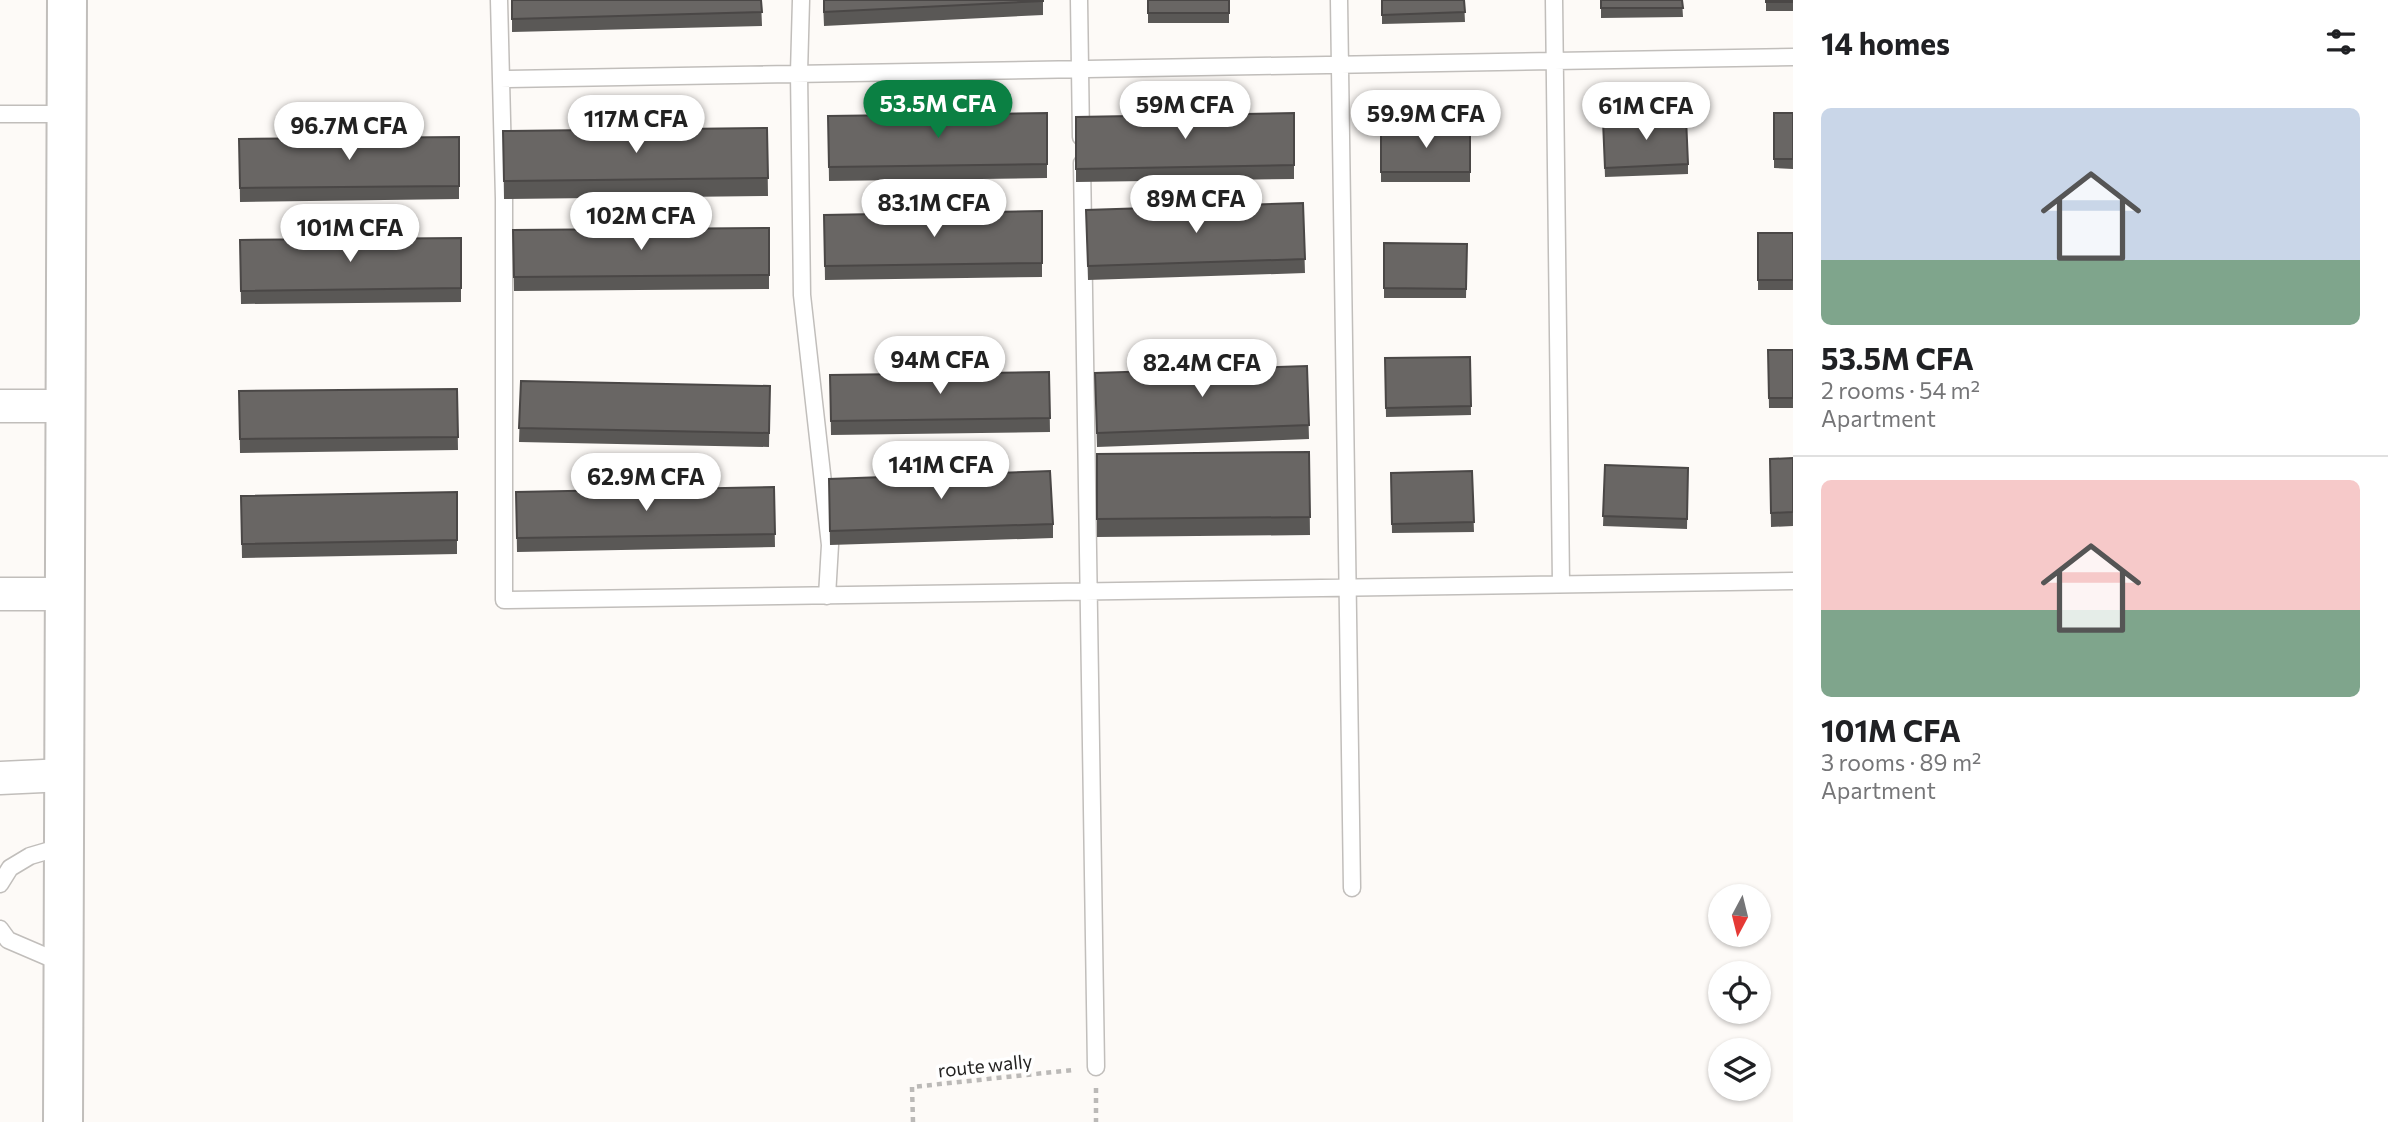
<!DOCTYPE html>
<html lang="en">
<head>
<meta charset="utf-8">
<style>
	body { margin:0; font-family:Commissioner,sans-serif; background:#f2f2f2; color:#202124; height:100vh; display:flex; flex-direction:column; font-size:26px; white-space:nowrap }
	* { box-sizing:border-box; margin:0 }
	p { font-size:23px; color:#757577 }
	.icon { flex:none; width:38px; height:38px; fill:none; stroke:currentColor; stroke-width:2; stroke-linecap:round; stroke-linejoin:round }
	.map { position:relative; flex:1; overflow:hidden }
	.panel { display:flex; flex-direction:column; background:#fff; width:595px }
	.panel>* { flex:none }
	.needle { width:46px; rotate:187deg }
	.tools { position:absolute; left:1708px; top:884px; display:grid; gap:14px }
	.tools a { display:grid; place-items:center; width:63px; height:63px; border-radius:50%; background:#fff; box-shadow:0 2px 5px #0004; font-size:35px }
	.price { position:absolute; translate:-50% -60px; padding:0 16px; border-radius:24px; background:#fff; color:#222; font-size:23px; line-height:46px; filter:drop-shadow(0 2px 4px #0008) }
	.price::after { content:''; position:absolute; left:50%; top:42px; width:21px; height:16px; margin-left:-10px; background:inherit; clip-path:polygon(0 0,100% 0,50% 100%) }
	.price.selected { background:#0b8043; color:#fff }
	ul { padding:0; list-style:none }
	li { display:grid; align-content:center; gap:14px; height:371px; padding:0 28px }
	li+li { border-top:2px solid #e0e0e0 }
	li span { display:grid; place-items:center; height:217px; border-radius:10px; color:#555 }
	li>.icon { margin-inline-start:auto }
	span .icon { width:126px; height:126px; fill:#fffc; stroke-width:1 }
	li b { font-size:30px }
	h2 { display:flex; justify-content:space-between; align-items:center; height:84px; padding:0 28px; font-size:30px }
	main { display:flex; flex:1; min-height:0 }
	.map>svg:first-child { display:block }
	.lines { fill:none; stroke-linecap:round; stroke-linejoin:round }
	.service-casing { stroke:#c1bebb; stroke-width:19 }
	.minor-casing { stroke:#c1bebb; stroke-width:35 }
	.tertiary-casing { stroke:#c1bebb; stroke-width:42 }
	.path { stroke:#bbb9b7; stroke-width:4.5; stroke-dasharray:5 5; stroke-linecap:butt }
	.service { stroke:#fff; stroke-width:16 }
	.minor { stroke:#fff; stroke-width:32 }
	.tertiary { stroke:#fff; stroke-width:38 }
	.wall { fill:#5a5856 }
	.building { fill:#696664; stroke:#4a4746; stroke-width:2 }
	.labels { text-anchor:middle; dominant-baseline:central; stroke-width:7; stroke-linejoin:round; paint-order:stroke }
	.street-label { font-size:19px; fill:#232221; stroke:#fff }
</style>
</head>
<body>
<main>
<div class="map">
<svg width="1793" height="1122" viewBox="0 0 1793 1122">
	<rect width="100%" height="100%" fill="#fdfaf7"/>
	<g class="lines">
		<g class="service-casing">
			<path id="service" d="M499,0L504,199V600L1793,581
				M801,0L799,73L802,295L830,545L827,596
				M1079,0L1081,137
				M1339,0L1352,888
				M1554,0L1561,584
				M501,79L1793,57
				M0,114H67
				M1082,163L1096,1067
				M0,884L10,868L30,856L64,846
				M0,929L8,940L64,964"/>
		</g>
		<g class="minor-casing">
			<path id="minor" d="M0,406H66
				M0,594H65
				M0,778L65,775"/>
		</g>
		<g class="tertiary-casing">
			<path id="tertiary" d="M63,1122L67,0"/>
		</g>
		<path class="path" d="M1096,1088V1122
			M913,1122L912,1087L1073,1070"/>
		<use href="#service" class="service"/>
		<use href="#minor" class="minor"/>
		<use href="#tertiary" class="tertiary"/>
	</g>
	<path class="wall" d="M512,0H761L762,26L512,32Z
		M823,0H1043V15L824,26Z
		M1148,0H1229V23H1148Z
		M1382,0H1464L1465,22L1382,24Z
		M1601,0H1682L1683,17L1601,18Z
		M1766,0H1793V11H1766Z
		M1047,113V178L829,181L828,116Z
		M1294,113V179L1076,182V117Z
		M1774,113H1793V169L1774,168Z
		M1603,121L1688,164V174L1605,177Z
		M1381,127H1470V182H1381Z
		M767,128L768,196L504,199L503,131Z
		M459,137V199L240,202L239,139Z
		M1303,203L1305,273L1088,280L1086,210Z
		M824,215L1042,263V277L825,280Z
		M769,228V289L514,291L513,230Z
		M1758,233H1793V290H1758Z
		M461,238V302L241,304L240,240Z
		M1384,243L1467,244L1466,298H1384Z
		M1768,350H1793V408H1769Z
		M1470,357L1471,415L1386,417L1385,358Z
		M1307,366L1309,439L1097,447L1095,373Z
		M1049,372L1050,432L831,435L830,375Z
		M521,381L770,386L769,447L519,442Z
		M457,389L458,450L240,453L239,391Z
		M1309,452L1310,535L1097,537V454Z
		M1793,458V526L1771,527L1770,459Z
		M1605,465L1688,468L1687,529L1603,526Z
		M1472,471L1474,532L1392,533L1391,473Z
		M774,487L775,547L517,552L516,492Z
		M457,492V554L242,558L241,496Z
		M829,492L1053,524V538L830,545Z"/>
	<path class="building" d="M512,0H761L762,12L512,19Z
		M824,0H1043V1L824,12Z
		M1148,0H1229V13H1148Z
		M1382,0H1464L1465,12L1382,15Z
		M1601,0H1682L1683,8H1601Z
		M1766,0H1793V2H1766Z
		M1047,113V164L829,167L828,116Z
		M1294,113V165L1076,169V117Z
		M1774,113H1793V159H1774Z
		M1686,117L1688,164L1605,168L1603,121Z
		M1381,127H1470V172H1381Z
		M767,128L768,178L504,181L503,131Z
		M459,137V186L240,188L239,139Z
		M1303,203L1305,259L1088,266L1086,210Z
		M1042,211V263L825,266L824,215Z
		M769,228V275L514,277L513,230Z
		M1758,233H1793V280H1758Z
		M461,238V288L241,291L240,240Z
		M1384,243L1467,244L1466,289L1384,288Z
		M1768,350H1793V398H1769Z
		M1470,357L1471,406L1386,408L1385,358Z
		M1307,366L1309,425L1097,433L1095,373Z
		M1049,372L1050,418L831,421L830,375Z
		M521,381L770,386L769,433L519,428Z
		M457,389L458,437L240,439L239,391Z
		M1309,452L1310,517L1097,519V454Z
		M1793,458V512L1771,513L1770,459Z
		M1605,465L1688,468L1687,519L1603,516Z
		M1050,471L1053,524L830,531L829,479Z
		M1472,471L1474,522L1392,524L1391,473Z
		M774,487L775,534L517,538L516,492Z
		M457,492V540L242,544L241,496Z"/>
	<g class="labels">
		<g class="street-label">
			<text transform="translate(985 1065) rotate(-6)">route wally</text>
		</g>
	</g>
</svg>
<div class="tools">
<a><svg class="needle" viewBox="-14 -14 28 28"><path d="M0-13l5 13h-10z" fill="#e53935"/><path d="M0 13l5-13h-10z" fill="#757577"/></svg></a>
<a><svg class="icon" aria-label="locate" viewBox="0 0 24 24"><circle cx="12" cy="12" r="6"/><path d="M12 2v4M12 18v4M2 12h4M18 12h4"/></svg></a>
<a><svg class="icon" aria-label="layers" viewBox="0 0 24 24"><path d="M12 4l9 5-9 5-9-5zM3 14l9 5 9-5"/></svg></a>
</div>
<b class="price selected" style="left:938px;top:140px">53.5M CFA</b>
<b class="price" style="left:1185px;top:141px">59M CFA</b>
<b class="price" style="left:1646px;top:142px">61M CFA</b>
<b class="price" style="left:1426px;top:150px">59.9M CFA</b>
<b class="price" style="left:636px;top:155px">117M CFA</b>
<b class="price" style="left:349px;top:162px">96.7M CFA</b>
<b class="price" style="left:1196px;top:235px">89M CFA</b>
<b class="price" style="left:934px;top:239px">83.1M CFA</b>
<b class="price" style="left:641px;top:252px">102M CFA</b>
<b class="price" style="left:350px;top:264px">101M CFA</b>
<b class="price" style="left:940px;top:396px">94M CFA</b>
<b class="price" style="left:1202px;top:399px">82.4M CFA</b>
<b class="price" style="left:941px;top:501px">141M CFA</b>
<b class="price" style="left:646px;top:513px">62.9M CFA</b>
</div>
<section class="panel">
<h2>14 homes<svg class="icon" aria-label="filters" viewBox="0 0 24 24"><path d="M4 7h16M4 17h16"/><circle cx="9" cy="7" r="2"/><circle cx="15" cy="17" r="2"/></svg></h2>
<ul>
<li><span style="background:linear-gradient(#c9d6e8 70%,#7fa58c 0)"><svg class="icon" aria-label="home" viewBox="0 0 24 24"><path d="M3 11l9-7 9 7M6 9v11h12V9"/></svg></span><div><b>53.5M CFA</b><p>2 rooms · 54 m²</p><p>Apartment</p></div></li>
<li><span style="background:linear-gradient(#f6c9c9 60%,#7fa58c 0)"><svg class="icon" aria-label="home" viewBox="0 0 24 24"><path d="M3 11l9-7 9 7M6 9v11h12V9"/></svg></span><div><b>101M CFA</b><p>3 rooms · 89 m²</p><p>Apartment</p></div></li>
</ul>
</section>
</main>
</body>
</html>
